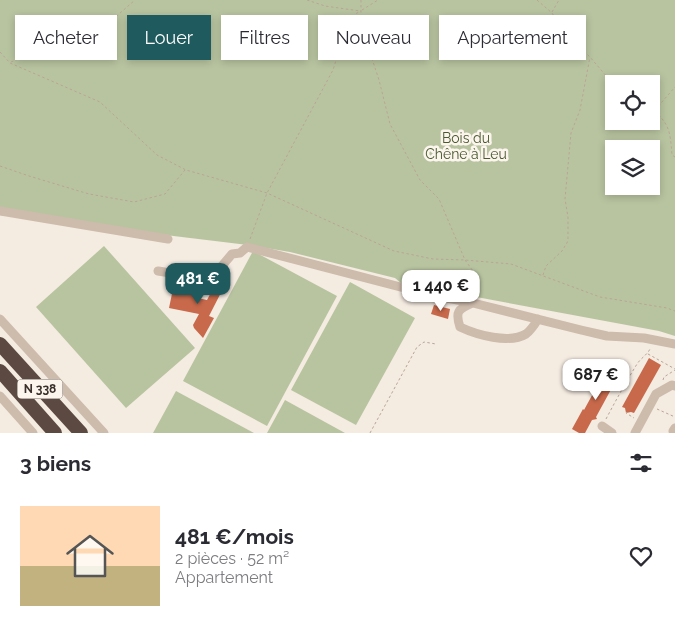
<!DOCTYPE html>
<html lang="fr">
<head>
<meta charset="utf-8">
<style>
	body { margin:0; font-family:Raleway,sans-serif; background:#f2f2f3; color:#2b2b33; height:100vh; display:flex; flex-direction:column; font-size:19px; white-space:nowrap }
	* { box-sizing:border-box; margin:0 }
	p { font-size:16px; color:#7c7c81 }
	.icon { flex:none; width:28px; height:28px; fill:none; stroke:currentColor; stroke-width:2; stroke-linecap:round; stroke-linejoin:round }
	.map { position:relative; height:433px; overflow:hidden }
	.sheet { display:flex; flex-direction:column; background:#fff; flex:1 }
	.sheet>* { flex:none }
	.banner { position:absolute; left:15px; top:15px; width:645px; height:45px; display:flex; gap:10px }
	.tools { position:absolute; left:605px; top:75px; display:grid; gap:10px }
	.tools a { display:grid; place-items:center; width:55px; height:55px; border-radius:0px; background:#fff; box-shadow:0 2px 8px #0003; font-size:25px }
	.price { position:absolute; translate:-50% -42px; padding:0 11px; border-radius:10px; background:#fff; color:#222; font-size:16px; line-height:32px; filter:drop-shadow(0 1px 2px #0008) }
	.price::after { content:''; position:absolute; left:50%; top:30px; width:15px; height:11px; margin-left:-8px; background:inherit; clip-path:polygon(0 0,100% 0,50% 100%) }
	.price.on { background:#1f5a5e; color:#fff }
	ul { padding:0; list-style:none }
	li { display:flex; align-items:center; gap:15px; height:125px; padding:0 20px }
	li span { display:grid; place-items:center; flex:none; width:140px; height:100px; border-radius:0px; color:#555 }
	li>.icon { margin-inline-start:auto }
	span .icon { width:60px; height:60px; fill:#fffc; stroke-width:1 }
	li b { font-size:21px }
	h2 { display:flex; justify-content:space-between; align-items:center; height:60px; padding:0 20px; font-size:21px }
	.pill { padding:0 18px; border-radius:0px; background:#fff; box-shadow:0 2px 8px #0003; font-size:18px; line-height:45px }
	.pill.on { background:#1f5a5e; color:#fff }
	.map>svg:first-child { display:block }
	.green { fill:#b8c4a0; fill-rule:evenodd }
	.building { fill:#c8694b }
	.lines { fill:none; stroke-linecap:round; stroke-linejoin:round }
	.path { stroke:#b9a596; stroke-width:1; stroke-dasharray:2.5 2.5; stroke-linecap:butt }
	.minor { stroke:#cdbbac; stroke-width:9 }
	.highway { stroke:#5c4a42; stroke-width:14 }
	.labels { text-anchor:middle; dominant-baseline:central; stroke-width:5; stroke-linejoin:round; paint-order:stroke }
	.shield { fill:#fbf5ee; stroke:#756b66; stroke-width:1 }
	.shield-label { font-size:12px; font-weight:bold; fill:#3b302b }
	.park-label { font-size:14px; fill:#4a5a2e; stroke:#fbf5ee }
</style>
</head>
<body>
<div class="map">
<svg width="675" height="433" viewBox="0 0 675 433">
	<rect width="100%" height="100%" fill="#f4ebe1"/>
	<path class="green" d="M0,0H675V336L659,331L401,283L395,278L290,252L248,245L0,215ZM614,84H651V121H614ZM614,149H651V186H614Z
		M104,246L195,348L126,408L36,307Z
		M253,251L337,296L267,426L183,381Z
		M350,282L415,318L356,425L291,390Z
		M176,391L254,433H153Z
		M285,400L345,433H267Z"/>
	<path class="building" d="M224,276L228,279L209,316L214,318L203,338L194,328L193,325L199,314L169,308L173,289L194,293L193,297L207,300L216,283L217,284L220,279Z
		M434,305L450,309L448,319L431,314Z
		M649,358L661,365L634,413L631,412L626,413L625,408L622,407Z
		M608,366L620,373L596,417L597,419L592,420L585,433H579L572,429L583,409L584,410Z"/>
	<g class="lines">
		<path class="path" d="M307,0L325,6L360,11
			M361,0V25L379,80L390,124L420,180L439,199L465,260L473,271L471,294
			M537,0L552,13L565,33L590,57L614,85
			M362,10L378,0
			M552,12L559,0
			M0,52L10,63L100,102L157,155L186,170L267,193L394,251L433,259L465,260L511,264L600,297L667,308L675,311
			M11,62L111,21L135,0
			M651,108C670,124 670,131 672,155L675,157
			M655,110L675,87
			M0,166L29,176L89,194L134,202L165,194L185,170
			M250,239L267,193L333,70L338,54L355,14L361,11
			M543,275L546,266L562,251L568,241V217L565,199L571,133L580,110L590,57
			M648,354L675,369
			M663,380L664,377L675,370
			M657,409L675,417
			M627,412L626,413L634,418
			M606,419C616,400 626,382 637,364C641,358 647,355 650,349
			M370,433L417,347L424,342L436,344"/>
		<path class="minor" d="M0,211L168,239
			M158,271L202,278L215,274L232,254L240,253L247,247L435,296L469,302L581,330L607,336L644,338L675,344
			M472,303C458,309 455,312 460,327C477,335 509,344 526,334C530,331 535,324 538,319
			M0,319L104,433
			M0,396L33,433
			M602,426L612,433
			M673,431L675,428
			M635,433L656,394L672,385L675,386"/>
		<path class="highway" d="M0,344L81,433
			M0,371L55,433"/>
	</g>
	<g class="labels">
		<rect class="shield" x="17.5" y="379.5" width="45" height="19" rx="4"/>
		<g class="shield-label">
			<text x="40" y="389">N 338</text>
		</g>
		<g class="park-label">
			<text x="466" y="138">Bois du<tspan x="466" dy="16">Chêne à Leu</tspan></text>
		</g>
	</g>
</svg>
<div class="tools">
<a><svg class="icon" aria-label="locate" viewBox="0 0 24 24"><circle cx="12" cy="12" r="6"/><path d="M12 2v4M12 18v4M2 12h4M18 12h4"/></svg></a>
<a><svg class="icon" aria-label="layers" viewBox="0 0 24 24"><path d="M12 4l9 5-9 5-9-5zM3 14l9 5 9-5"/></svg></a>
</div>
<b class="price on" style="left:198px;top:305px">481 €</b>
<b class="price" style="left:441px;top:312px">1 440 €</b>
<b class="price" style="left:596px;top:401px">687 €</b>
<div class="banner">
<a class="pill">Acheter</a>
<a class="pill on">Louer</a>
<a class="pill">Filtres</a>
<a class="pill">Nouveau</a>
<a class="pill">Appartement</a>
</div>
</div>
<section class="sheet">
<h2>3 biens<svg class="icon" aria-label="filters" viewBox="0 0 24 24"><path d="M4 7h16M4 17h16"/><circle cx="9" cy="7" r="2"/><circle cx="15" cy="17" r="2"/></svg></h2>
<ul>
<li><span style="background:linear-gradient(#ffd9b3 60%,#c2b280 0)"><svg class="icon" aria-label="home" viewBox="0 0 24 24"><path d="M3 11l9-7 9 7M6 9v11h12V9"/></svg></span><div><b>481 €/mois</b><p>2 pièces · 52 m²</p><p>Appartement</p></div><svg class="icon" aria-label="heart" viewBox="0 0 24 24"><path d="M12 20l-8-8c-3-5 5-10 8-4 3-6 11-1 8 4z"/></svg></li>
</ul>
</section>
</body>
</html>
